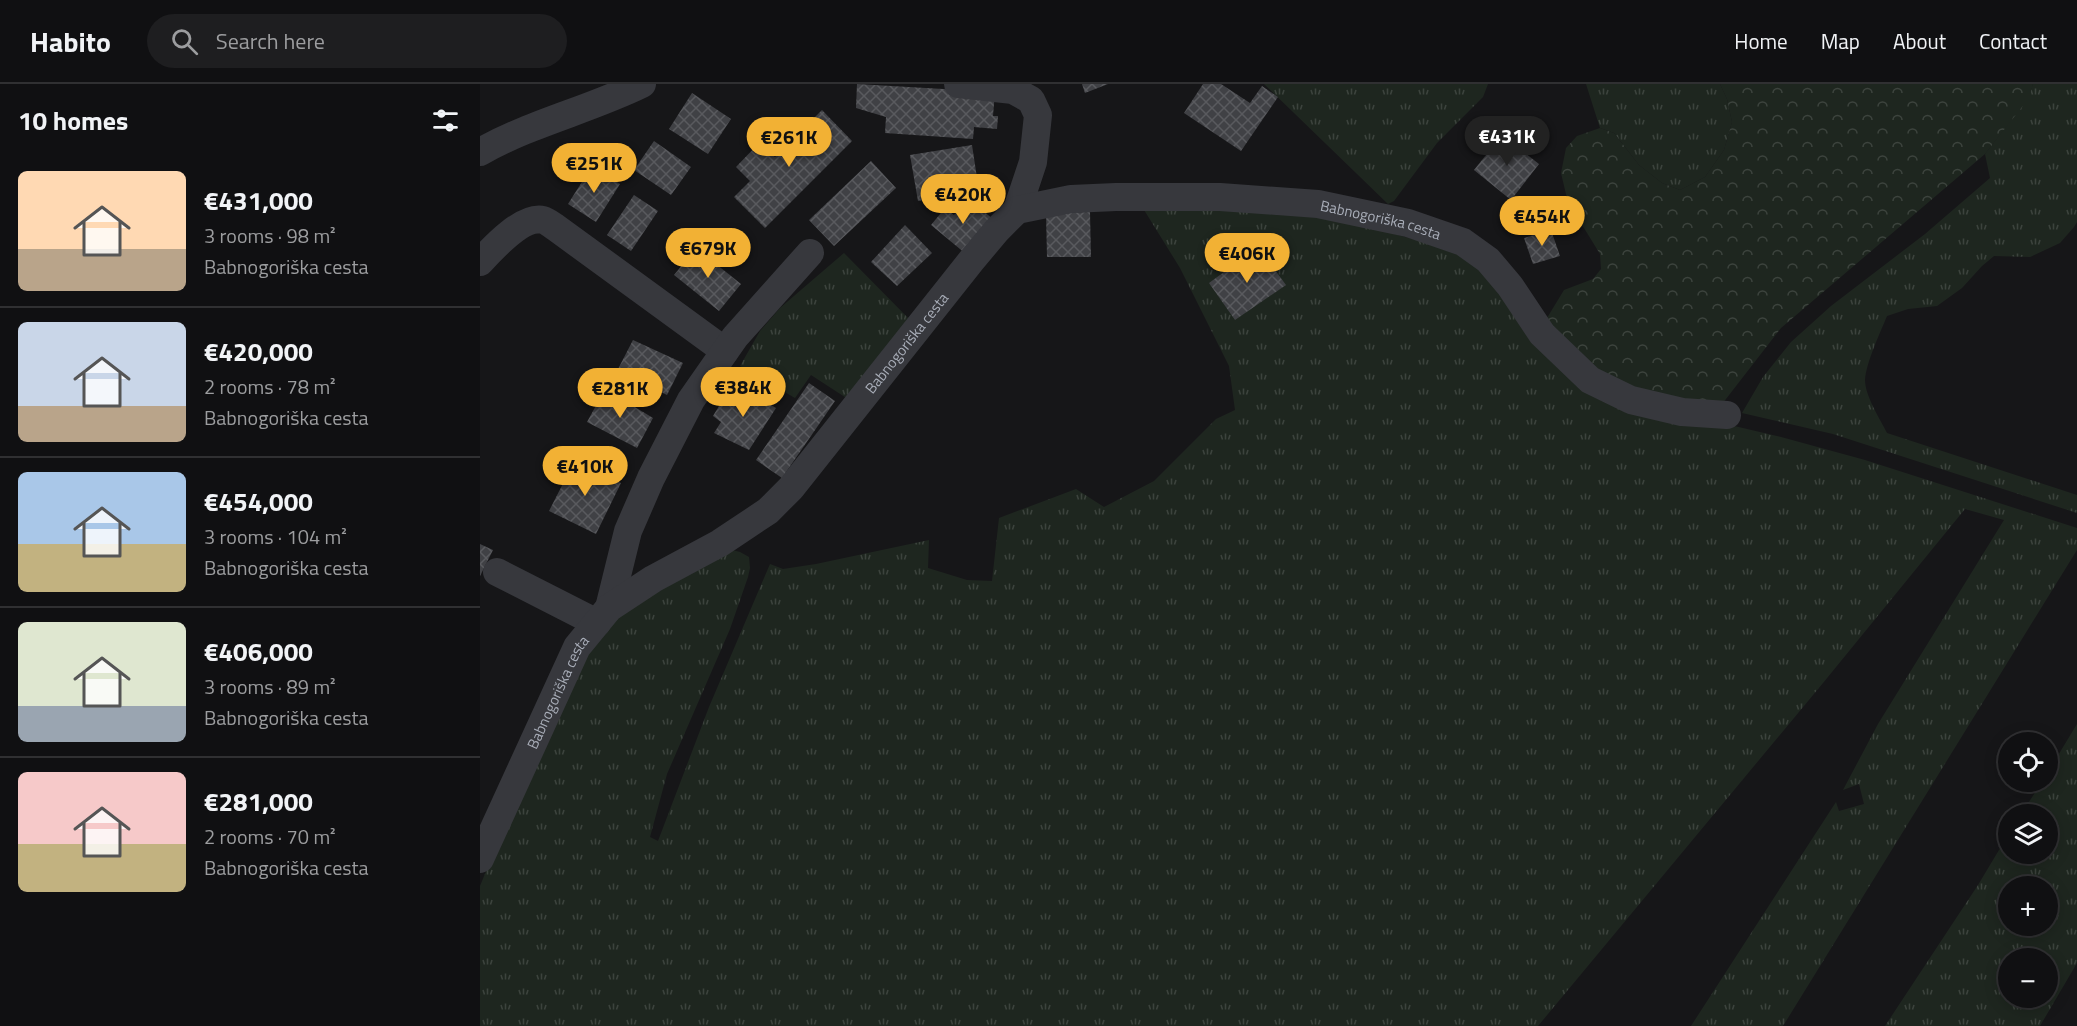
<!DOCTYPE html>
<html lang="en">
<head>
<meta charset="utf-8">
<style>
	body { margin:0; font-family:"Titillium Web",sans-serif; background:#1e1e20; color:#f1f3f6; height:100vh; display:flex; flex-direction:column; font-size:22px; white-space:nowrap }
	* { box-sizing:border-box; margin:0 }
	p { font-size:20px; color:#9c9d9f }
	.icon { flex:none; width:33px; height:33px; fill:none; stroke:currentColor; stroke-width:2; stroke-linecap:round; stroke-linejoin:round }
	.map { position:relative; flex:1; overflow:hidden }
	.panel { display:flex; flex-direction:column; background:#101012; width:480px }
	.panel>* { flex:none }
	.buttons { position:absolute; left:1518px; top:648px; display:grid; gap:12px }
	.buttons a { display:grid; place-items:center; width:60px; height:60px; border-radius:50%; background:#101012; box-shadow:0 3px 15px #0003,0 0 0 2px #303032; font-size:30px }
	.price { position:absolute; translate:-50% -51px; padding:0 14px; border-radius:21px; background:#f2b134; color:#111; font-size:20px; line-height:39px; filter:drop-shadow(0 2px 3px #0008) }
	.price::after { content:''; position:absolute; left:50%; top:36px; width:18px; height:14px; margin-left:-9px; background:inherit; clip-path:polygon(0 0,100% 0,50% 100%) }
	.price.active { background:#222; color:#fff }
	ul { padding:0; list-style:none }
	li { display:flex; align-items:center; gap:18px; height:150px; padding:0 18px }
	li+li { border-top:2px solid #303032 }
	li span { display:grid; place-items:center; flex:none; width:168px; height:120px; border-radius:9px; color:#555 }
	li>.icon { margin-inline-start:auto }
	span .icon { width:72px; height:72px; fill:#fffc; stroke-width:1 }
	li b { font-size:26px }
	h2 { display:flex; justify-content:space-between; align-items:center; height:72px; padding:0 18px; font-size:26px }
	header { display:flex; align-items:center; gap:36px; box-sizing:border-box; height:84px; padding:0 30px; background:#101012; border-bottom:2px solid #303032 }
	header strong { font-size:28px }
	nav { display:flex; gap:33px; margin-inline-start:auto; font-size:21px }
	.search { width:420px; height:54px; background:#1e1e20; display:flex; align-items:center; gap:15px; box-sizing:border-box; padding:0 21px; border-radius:33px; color:#9c9d9f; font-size:22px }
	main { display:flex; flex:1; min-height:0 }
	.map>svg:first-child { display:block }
	.grass { fill:url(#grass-tufts); fill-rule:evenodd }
	.forest { fill:url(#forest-crowns) }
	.building { fill:url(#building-cross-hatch) }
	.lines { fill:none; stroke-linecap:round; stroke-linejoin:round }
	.minor { stroke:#37383d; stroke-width:28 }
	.labels { text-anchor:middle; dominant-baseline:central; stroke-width:4.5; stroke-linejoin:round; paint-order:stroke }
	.street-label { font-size:15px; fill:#a8adb8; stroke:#111113 }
</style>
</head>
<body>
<header>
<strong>Habito</strong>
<div class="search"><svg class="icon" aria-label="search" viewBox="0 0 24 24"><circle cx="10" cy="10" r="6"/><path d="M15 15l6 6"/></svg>Search here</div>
<nav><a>Home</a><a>Map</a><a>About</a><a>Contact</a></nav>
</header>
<main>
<section class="panel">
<h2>10 homes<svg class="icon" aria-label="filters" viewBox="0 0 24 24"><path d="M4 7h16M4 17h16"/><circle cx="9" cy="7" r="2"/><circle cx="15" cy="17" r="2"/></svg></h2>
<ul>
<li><span style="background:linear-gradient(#ffd9b3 65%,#b9a48a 0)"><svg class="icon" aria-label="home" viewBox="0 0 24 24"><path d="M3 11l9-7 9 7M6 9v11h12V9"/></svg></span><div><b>€431,000</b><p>3 rooms · 98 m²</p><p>Babnogoriška cesta</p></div></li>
<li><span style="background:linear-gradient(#c9d6e8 70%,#b9a48a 0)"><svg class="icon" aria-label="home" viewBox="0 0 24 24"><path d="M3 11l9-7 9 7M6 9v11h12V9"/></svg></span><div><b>€420,000</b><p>2 rooms · 78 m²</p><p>Babnogoriška cesta</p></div></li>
<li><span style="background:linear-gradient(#a9c7e8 60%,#c2b280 0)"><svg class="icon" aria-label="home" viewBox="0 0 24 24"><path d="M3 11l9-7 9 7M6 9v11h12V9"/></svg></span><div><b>€454,000</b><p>3 rooms · 104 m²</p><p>Babnogoriška cesta</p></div></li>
<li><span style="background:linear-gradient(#dfe7d0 70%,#9aa5b1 0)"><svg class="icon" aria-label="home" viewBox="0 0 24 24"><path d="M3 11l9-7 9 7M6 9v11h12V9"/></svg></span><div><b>€406,000</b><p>3 rooms · 89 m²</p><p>Babnogoriška cesta</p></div></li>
<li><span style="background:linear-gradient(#f6c9c9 60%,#c2b280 0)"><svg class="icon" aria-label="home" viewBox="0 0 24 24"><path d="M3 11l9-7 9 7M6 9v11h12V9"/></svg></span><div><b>€281,000</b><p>2 rooms · 70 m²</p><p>Babnogoriška cesta</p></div></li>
</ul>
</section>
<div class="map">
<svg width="1597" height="942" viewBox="0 0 1597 942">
	<defs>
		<pattern id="grass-tufts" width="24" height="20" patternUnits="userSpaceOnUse" patternTransform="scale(1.5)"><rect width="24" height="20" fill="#1e261f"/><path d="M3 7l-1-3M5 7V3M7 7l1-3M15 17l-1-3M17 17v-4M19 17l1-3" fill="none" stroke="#3c433d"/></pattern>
		<pattern id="forest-crowns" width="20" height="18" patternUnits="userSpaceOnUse" patternTransform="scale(1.5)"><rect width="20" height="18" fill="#1e261f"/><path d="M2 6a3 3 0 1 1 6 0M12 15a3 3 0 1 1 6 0" fill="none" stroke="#3c433d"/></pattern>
		<pattern id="building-cross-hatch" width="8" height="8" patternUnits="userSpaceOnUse" patternTransform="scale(1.5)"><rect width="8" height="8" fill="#404145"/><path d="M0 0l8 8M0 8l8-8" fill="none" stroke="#595a5e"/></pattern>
	</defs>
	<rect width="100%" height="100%" fill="#161618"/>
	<path class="grass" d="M784,0H1008L1003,13L957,59L914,117L908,120Z
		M1106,0H1240L1247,15L1252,38L1244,66L1225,93L1200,106L1182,99L1159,81L1134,49L1120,44Z
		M1553,0H1597V138L1594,143L1580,159L1550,173L1514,172L1502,182L1482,204L1457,222L1428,225L1407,232C1400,249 1386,279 1385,296C1385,312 1400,335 1407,349L1597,411V429L1353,350L1262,329L1283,293L1311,258L1351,222L1445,150L1510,94L1505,70L1548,14Z
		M661,121L856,134L983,169L1031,214L1216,333L1301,353L1385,376L1597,444V466L1303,942H1211L1356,718L1359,727L1384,720L1379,700L1363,706L1398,640L1524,436L1485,425L1343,599L1058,942H0V802L16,763L117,551L140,527L248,465L260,468L269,473L270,484L268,493L250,545L187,690L170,753L178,757L229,623L290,480L303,485L336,480L449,456L448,484L487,496L512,497L519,434L596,405L624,423L674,397L736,335L755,326L749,282L700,184Z
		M364,169L432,238L371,317L331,291L315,314L260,282L280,247L300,224Z
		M1597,640V879L1560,942H1405L1498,801L1528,751V770H1568V730H1541L1562,698H1568V688ZM1528,802H1568V842H1528ZM1528,874H1568V914H1528Z"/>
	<path class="forest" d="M1240,0H1553L1549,14L1505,70L1301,244L1239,324L1161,307L1126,293L1079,250L1067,234L1084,206L1113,195L1121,185L1120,170L1104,144L1090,127L1081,89L1086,64L1097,52L1120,44L1134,49L1159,81L1182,99L1200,106L1225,93L1244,66L1252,38L1247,15Z"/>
	<path class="building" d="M377,0L515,8L513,32H518L517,45L494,43L493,55L405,49L406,33L376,24Z
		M602,0H628L605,9Z
		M723,0H741L770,19L782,2L798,13L761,67L704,29Z
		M212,9L251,35L228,70L189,45Z
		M342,26L372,57L285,144L254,113L270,97L256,83L280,58L295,73Z
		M1022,51L1059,80L1031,116L994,86Z
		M174,57L211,83L191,111L154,86Z
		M492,61L499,107L438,117L430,71Z
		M391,77L416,104L354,162L329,136Z
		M112,82L140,100L116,138L88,120Z
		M154,111L178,127L151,167L127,151Z
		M487,113L514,136L486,170L451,141L465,124L474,131Z
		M610,128L611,173H567L566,129Z
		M425,141L452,169L417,202L391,178Z
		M1071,146L1080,172L1053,180L1044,154Z
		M778,163L806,201L755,236L729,199Z
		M216,164L261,200L239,227L194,191Z
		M153,256L203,279L187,311L137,287Z
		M329,299L355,317L302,394L276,376Z
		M261,303L296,324L269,366L234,349L241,338L233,332L245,312L254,318Z
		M125,305L173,334L157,364L107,338Z
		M95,376L141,399L116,450L69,427Z
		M0,460L13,466L0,492Z"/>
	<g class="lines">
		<g class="minor">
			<path d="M478,0L533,6L551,16L558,31L553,78L537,126"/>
			<path d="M0,68C51,39 109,26 162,0"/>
			<path d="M0,178C12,165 43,131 63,136C67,137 72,141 75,143L245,267"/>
			<path d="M17,488L117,539"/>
			<path d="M129,524L148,447L171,394L211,316L255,253L330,169"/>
			<path id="s1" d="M0,775L97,563L129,524L173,495L240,459L288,427L311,404L491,177L517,146L537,126L591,115L636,113H740L838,120L928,139L983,158L1008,176L1030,202L1062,250L1110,296L1151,316L1202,328L1247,331"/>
		</g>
	</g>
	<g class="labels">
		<g class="street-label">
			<text stroke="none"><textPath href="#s1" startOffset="1228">Babnogoriška cesta</textPath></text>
			<text stroke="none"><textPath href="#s1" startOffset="688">Babnogoriška cesta</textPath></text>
			<text stroke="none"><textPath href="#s1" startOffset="184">Babnogoriška cesta</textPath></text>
		</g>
	</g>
</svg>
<div class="buttons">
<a><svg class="icon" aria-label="locate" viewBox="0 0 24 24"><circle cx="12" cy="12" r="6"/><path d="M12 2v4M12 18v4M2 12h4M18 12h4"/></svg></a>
<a><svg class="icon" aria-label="layers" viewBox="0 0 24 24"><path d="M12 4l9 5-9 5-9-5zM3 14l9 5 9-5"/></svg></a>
<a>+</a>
<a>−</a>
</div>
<b class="price active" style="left:1027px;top:83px">€431K</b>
<b class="price" style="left:309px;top:84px">€261K</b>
<b class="price" style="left:114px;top:110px">€251K</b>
<b class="price" style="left:483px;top:141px">€420K</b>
<b class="price" style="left:1062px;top:163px">€454K</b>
<b class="price" style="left:228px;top:195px">€679K</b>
<b class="price" style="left:767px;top:200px">€406K</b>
<b class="price" style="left:263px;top:334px">€384K</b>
<b class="price" style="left:140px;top:335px">€281K</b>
<b class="price" style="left:105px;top:413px">€410K</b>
</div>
</main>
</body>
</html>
